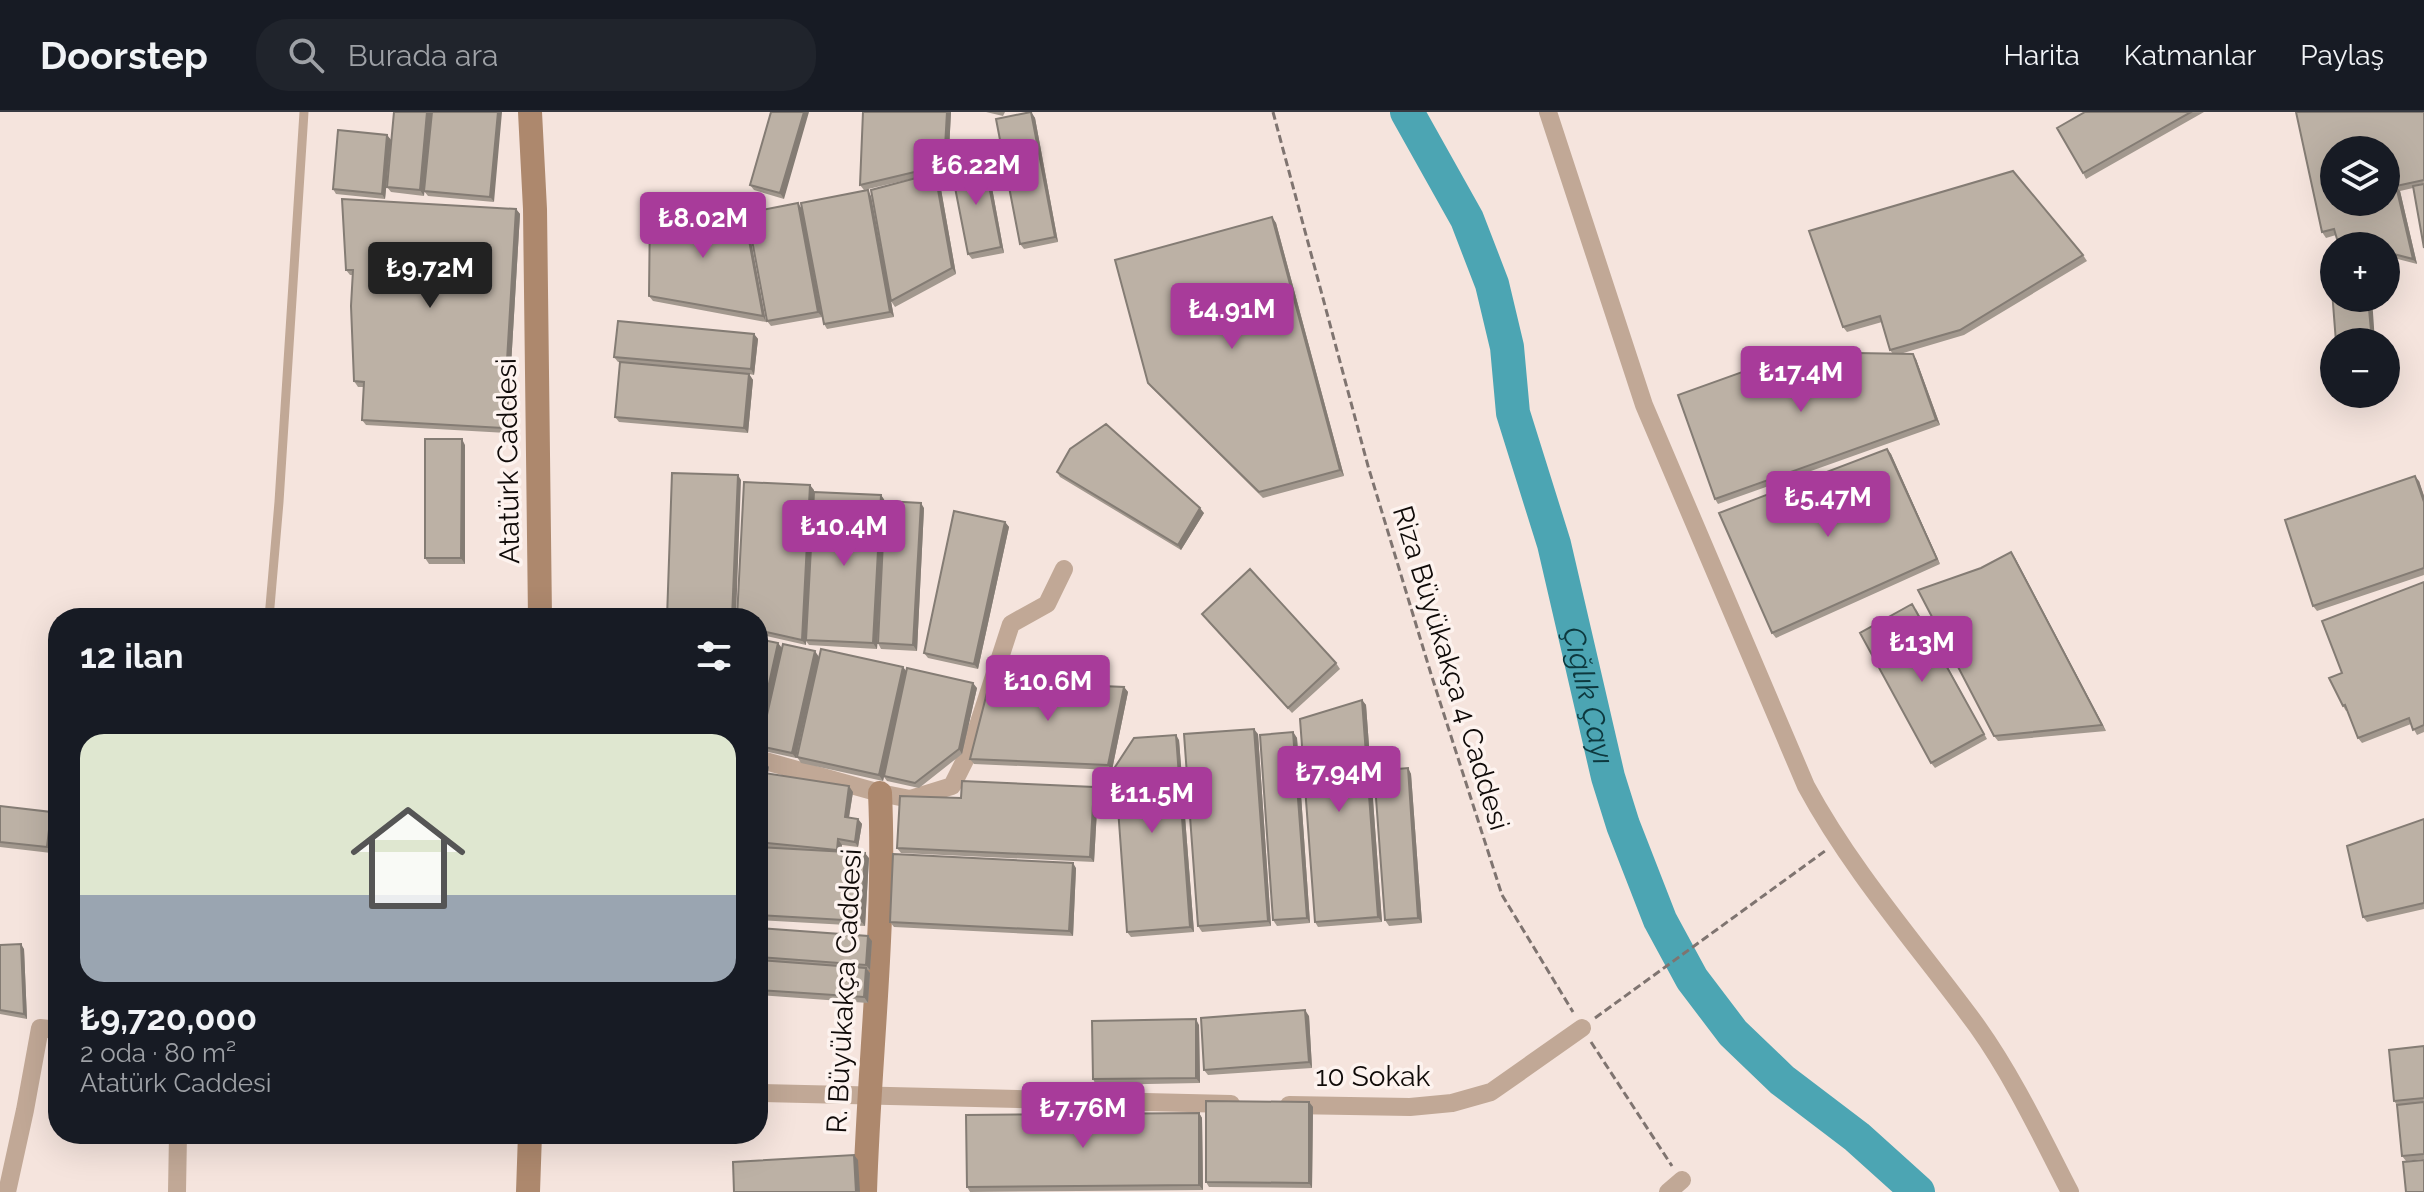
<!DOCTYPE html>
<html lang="tr">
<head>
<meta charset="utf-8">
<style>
	body { margin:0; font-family:Raleway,sans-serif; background:#20242c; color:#f1f3f6; height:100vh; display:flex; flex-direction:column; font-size:30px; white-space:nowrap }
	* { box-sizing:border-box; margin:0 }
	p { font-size:26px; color:#9ea1a6 }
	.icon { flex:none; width:44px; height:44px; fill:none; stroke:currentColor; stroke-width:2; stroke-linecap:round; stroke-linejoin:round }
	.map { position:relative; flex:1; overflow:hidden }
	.side { position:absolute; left:48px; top:496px; width:720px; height:536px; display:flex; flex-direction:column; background:#171b24; border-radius:32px; box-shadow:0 8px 32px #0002 }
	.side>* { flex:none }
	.tools { position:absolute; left:2320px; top:24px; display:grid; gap:16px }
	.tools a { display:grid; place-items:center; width:80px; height:80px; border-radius:50%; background:#171b24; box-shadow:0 8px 32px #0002; font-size:40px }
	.price { position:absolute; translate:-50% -68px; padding:0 18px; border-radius:8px; background:#a83b9a; color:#fff; font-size:26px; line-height:52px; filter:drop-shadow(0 2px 4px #0008) }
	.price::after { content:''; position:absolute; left:50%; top:48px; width:24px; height:18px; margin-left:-12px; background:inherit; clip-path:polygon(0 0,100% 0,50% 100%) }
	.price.selected { background:#222; color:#fff }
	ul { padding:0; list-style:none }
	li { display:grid; align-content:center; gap:16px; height:424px; padding:0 32px }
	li+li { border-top:2px solid #363941 }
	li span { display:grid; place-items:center; height:248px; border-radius:24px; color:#555 }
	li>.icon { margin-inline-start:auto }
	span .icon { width:144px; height:144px; fill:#fffc; stroke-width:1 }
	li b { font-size:34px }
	h2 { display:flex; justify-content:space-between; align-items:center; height:96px; padding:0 32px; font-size:34px }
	header { display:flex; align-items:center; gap:48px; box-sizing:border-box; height:112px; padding:0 40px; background:#171b24; border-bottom:2px solid #363941 }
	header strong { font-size:38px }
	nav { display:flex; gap:44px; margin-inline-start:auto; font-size:28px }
	.search { width:560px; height:72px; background:#20242c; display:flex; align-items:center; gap:20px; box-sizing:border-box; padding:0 28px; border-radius:32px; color:#9ea1a6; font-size:30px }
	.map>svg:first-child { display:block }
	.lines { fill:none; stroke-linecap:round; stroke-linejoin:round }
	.river { stroke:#4ca5b3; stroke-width:34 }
	.path { stroke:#7f7470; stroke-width:3; stroke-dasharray:8 4; stroke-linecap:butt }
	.lane { stroke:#c1a896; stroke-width:9 }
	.street { stroke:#c1a896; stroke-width:18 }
	.secondary { stroke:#ad886d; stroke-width:24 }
	.wall { fill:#a2988e }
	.shaded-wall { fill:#847c74 }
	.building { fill:#bcb1a5; stroke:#847c74; stroke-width:2; fill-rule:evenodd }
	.labels { text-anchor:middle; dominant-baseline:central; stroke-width:7; stroke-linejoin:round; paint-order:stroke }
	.street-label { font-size:28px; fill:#0f0a08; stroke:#fdf3ef }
	.water-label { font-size:30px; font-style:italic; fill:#0d383e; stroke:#fdf3ef }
</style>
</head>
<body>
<header>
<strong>Doorstep</strong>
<div class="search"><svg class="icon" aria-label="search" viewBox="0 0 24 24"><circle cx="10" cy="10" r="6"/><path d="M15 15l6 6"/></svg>Burada ara</div>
<nav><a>Harita</a><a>Katmanlar</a><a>Paylaş</a></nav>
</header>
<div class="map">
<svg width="2424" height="1080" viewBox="0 0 2424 1080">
	<rect width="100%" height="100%" fill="#f5e4dd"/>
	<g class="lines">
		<path class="river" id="s1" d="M1407,0L1467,107L1492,172L1507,235L1513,301L1554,432L1608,665L1623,713L1660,808L1692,867L1733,921L1782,968L1857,1025L1918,1080"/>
		<path class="path" d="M1273,0L1368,354L1431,562L1502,783L1573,900
			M1595,906L1825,739
			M1591,930L1672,1054"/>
		<path class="lane" d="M269,506L279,390L304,0"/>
		<path class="street" d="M1548,0L1644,293L1806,674C1853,761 1919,835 1977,914C2014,966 2041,1024 2070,1080
			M758,647L880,681L910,687L952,674L970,638L1011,512L1047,492L1064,457
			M758,981L1231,992
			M1289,993L1410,995L1452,991L1491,980L1582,916
			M7,1080L25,998L40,916L58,918
			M177,1080L178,1022
			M1668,1080L1682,1068"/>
		<path class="secondary" d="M530,0L535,97L540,506
			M528,1080L530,1022
			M865,1080C869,947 886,814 880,681"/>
	</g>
	<path class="wall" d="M394,0L424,84L391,80L387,75Z
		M432,0L494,90L428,84L424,79Z
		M771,0L784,87L754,78L750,73Z
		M863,0H951L948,58L935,61L939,66L956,162L895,195L891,189L915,66L864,78L860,73Z
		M986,0H1005L1003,4Z
		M1031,0L1035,6L1058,130L1024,137L1020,132Z
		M2085,0H2204L2086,67L2083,61Z
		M2424,0V136L2413,76L2400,79L2417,152L2386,144V134H2347L2340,132L2336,123L2326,126L2322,120Z
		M387,23L391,28L385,87L336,82L333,77Z
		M984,48L988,54L1004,141L972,147L968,142Z
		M871,84L894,205L827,217L824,212Z
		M516,97L520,102L507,321L366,313L362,308L364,275H358L354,269L353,163H350L346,158Z
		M802,97L822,205L771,214L767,209Z
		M1272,105L1276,111L1344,364L1263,386L1152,276L1148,271Z
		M747,107L766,210L653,189L649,184Z
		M2083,143L2087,149L1964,223L1900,242L1916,247L1940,313L1718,392L1715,387L1893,242L1890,238L1882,210L1847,220L1843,215Z
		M754,222L758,227L754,263L749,262L753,268L748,321L619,310L615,305L691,257L618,250L614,245Z
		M465,333V452H429L425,446Z
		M1887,337L1891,342L1940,452L1776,526L1772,521Z
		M1057,360L1204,401L1181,438L1060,365Z
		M2419,369L2424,384V463L2317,499L2313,494Z
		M810,373L814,380L881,383L885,389L877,537L809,533L806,529V533L758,522V506Z
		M924,396L917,539L881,537L878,531Z
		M1005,410L1009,415L978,557L928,546L924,541Z
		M2011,440L2015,446L2106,619L1998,629L1994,624L1981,456Z
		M2424,470V620L2417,623L2411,612L2362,631L2358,626L2348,598L2346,599L2343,594L2342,561Z
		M1916,497L1987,627L1935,656L1931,651Z
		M1202,502L1336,551L1340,557L1292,601Z
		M819,545L796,646L764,639L760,634Z
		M903,555L906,560L977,576L962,642L919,676L887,669L884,665L883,669L801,651L797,645Z
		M1124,575L1128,580L1112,658L974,652L970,647Z
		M1362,588L1366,593L1382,810L1318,815L1315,810Z
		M1293,620L1297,626L1310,811L1277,814L1273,808Z
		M1258,622L1271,814L1202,820L1198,814Z
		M1179,628L1194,820L1131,825L1127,820Z
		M758,649L769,655L768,662L853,680L849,706L858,707L862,712L858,735L842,733L841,740L869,746L865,814L758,808Z
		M1408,656L1411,662L1422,811L1389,814L1385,808Z
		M1094,675L1098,680L1094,750L901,741L897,736Z
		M0,694L51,700L55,705L51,741L0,735Z
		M2424,707V797L2367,810L2363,805Z
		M1076,756L1073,824L894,815L890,810Z
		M758,816L872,829L870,858H868L870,861L868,891L758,883Z
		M0,833L24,837L27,907L0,902Z
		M1309,904L1312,956L1208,963L1204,958Z
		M1199,913L1200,971L1096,973L1093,967Z
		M2424,934V1047L2406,1049L2402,1044L2397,993L2394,989Z
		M1309,990L1313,995L1312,1076L1209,1075L1206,1070Z
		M1199,1001L1202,1006L1203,1078L970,1080L967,1075Z"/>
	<path class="shaded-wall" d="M427,0H432L424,84L420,78Z
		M498,0H502L494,90L490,85Z
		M804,0H809L784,87L780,81Z
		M947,0H951L948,58L944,53Z
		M1031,0L1035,6L1058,130L1055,125Z
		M387,23L391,28L385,87L382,82Z
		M984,48L988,54L1004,141L1001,135Z
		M935,61L939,66L956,162L952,156Z
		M2396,74L2400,79L2417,152L2413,147Z
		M868,78L871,84L894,205L890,200Z
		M798,91L802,97L822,205L818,200Z
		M516,97L520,102L507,321L503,316Z
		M744,101L747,107L766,210L763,204Z
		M1272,105L1276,111L1344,364L1340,358Z
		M2368,186H2372L2375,230H2372Z
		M754,222L758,227L754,263L751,257Z
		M1913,242L1916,247L1940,313L1936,308Z
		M749,262L753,268L748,321L744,316Z
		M462,327L465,333V452L461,446Z
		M1887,337L1891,342L1940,452L1937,447Z
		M738,363L741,368L736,506H732Z
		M2415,364L2419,369L2424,384V390Z
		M810,373L814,378L806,533L802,528Z
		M881,383L885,389L877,537L873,531Z
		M921,391L924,396L917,539L913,533Z
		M1200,396L1204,401L1181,438L1178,433Z
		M1005,410L1009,415L978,557L974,552Z
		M2011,440L2015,446L2106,619L2102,613Z
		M778,531L782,536L759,638L758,636V621Z
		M815,539L819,545L796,646L792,641Z
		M903,555L907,560L883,669L879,663Z
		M973,571L977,576L962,642L959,637Z
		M1124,575L1128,580L1112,658L1108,653Z
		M1362,588L1366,593L1382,810L1378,805Z
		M1254,617L1258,622L1271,814L1268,809Z
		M1293,620L1297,626L1310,811L1307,806Z
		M1176,623L1179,628L1194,820L1190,815Z
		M765,650L769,655L767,666L764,661Z
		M1408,656L1411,662L1422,811L1418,806Z
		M849,674L853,680L848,710L845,705Z
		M1094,675L1098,680L1094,750L1090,745Z
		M51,700L55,705L51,741L47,735Z
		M858,707L862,712L858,735L855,730Z
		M838,727L842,733L840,743L837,738Z
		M865,741L869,746L865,814L861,809Z
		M1073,751L1076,756L1073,824L1069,819Z
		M868,824L872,829L870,858L866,853Z
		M21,832L24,837L27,907L24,902Z
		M866,856L870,861L868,891L864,885Z
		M1305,898L1309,904L1312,956L1309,950Z
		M1196,907L1199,913L1200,971L1196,966Z
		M1309,990L1313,995L1312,1076L1309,1071Z
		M1199,1001L1202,1006L1203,1078L1199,1073Z
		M854,1043L858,1048L860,1080H856Z"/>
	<path class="building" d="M394,0H427L420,78L387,75Z
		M432,0H498L490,85L424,79Z
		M771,0H804L780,81L750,73Z
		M863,0H947L944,53L860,73Z
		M1031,0L1055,125L1020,132L996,7Z
		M2085,0H2191L2083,61L2057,16Z
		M2296,0H2424V68L2396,74L2413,147L2386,140V134H2363L2337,127L2334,117L2322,120ZM2334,38H2386V90H2334Z
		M338,18L387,23L382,82L333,77Z
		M984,48L1001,135L968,142L951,55Z
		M2013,59L2083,143L1960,218L1890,238L1880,204L1843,215L1809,119Z
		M935,61L952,156L891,189L871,78Z
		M2424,72V136L2413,74Z
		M868,78L890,200L824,212L801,91Z
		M342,87L516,97L503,316L362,308L364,270L354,269L351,194L353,158H346Z
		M798,91L818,200L767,209L747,101Z
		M650,95L744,101L763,204L649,184Z
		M1272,105L1340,358L1259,380L1148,271L1115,148Z
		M2334,152V186H2368L2372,230H2336L2330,153Z
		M618,209L754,222L751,257L614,245Z
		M1798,240L1913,242L1936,308L1715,387L1678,283Z
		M620,250L749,262L744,316L615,305Z
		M1106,312L1200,396L1178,433L1057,360L1070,337Z
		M425,327H462L461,446H425Z
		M1887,337L1937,447L1772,521L1719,401Z
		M672,361L738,363L732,506H667Z
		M2415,364L2424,390V456L2313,494L2285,408Z
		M744,370L810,373L802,528L758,518V506H737Z
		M814,380L881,383L873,531L806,528Z
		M885,389L921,391L913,533L878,531Z
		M954,399L1005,410L974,552L924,541Z
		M2011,440L2102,613L1994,624L1918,478L1981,456Z
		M1250,457L1336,551L1288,596L1202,502Z
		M2424,470V613L2413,618L2409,606L2358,626L2345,593L2343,594L2329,566L2342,561L2322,509Z
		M1912,492L1984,622L1931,651L1860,521Z
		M758,527L778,531L758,621Z
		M783,532L815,539L792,641L760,634Z
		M821,537L903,555L879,663L797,645Z
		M907,556L973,571L959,637L915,671L884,664Z
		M990,569L1124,575L1108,653L970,647Z
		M1362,588L1378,805L1315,810L1300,607Z
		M1254,617L1268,809L1198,814L1184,622Z
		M1293,620L1307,806L1273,808L1260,623Z
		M1176,623L1190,815L1127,820L1115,655L1134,626Z
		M758,649L765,650L764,661L849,674L845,705L858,707L855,730L838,727L837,738L758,730Z
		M1408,656L1418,806L1385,808L1374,659Z
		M962,669L1094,675L1090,745L897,736L900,684L961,686Z
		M0,694L51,700L47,735L0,730Z
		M2424,707V791L2363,805L2347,734Z
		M758,735L865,741L861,809L758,803Z
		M893,742L1073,751L1069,819L890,810Z
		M758,816L868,824L866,853L758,845Z
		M21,832L24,902L0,898V833Z
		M758,848L866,856L864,885L758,878Z
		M1305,898L1309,950L1204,958L1201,906Z
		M1196,907V966L1093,967L1092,909Z
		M2424,934V986L2394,989L2389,938Z
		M1206,989L1309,990V1071L1206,1070Z
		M2424,990V1042L2402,1044L2397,993Z
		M1199,1001V1073L967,1075L966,1003Z
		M854,1043L856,1080H734L733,1050Z
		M2424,1048V1080H2406L2403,1050Z"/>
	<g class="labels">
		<g class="street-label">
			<text transform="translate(508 349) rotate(-91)">Atatürk Caddesi</text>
			<text transform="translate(1451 556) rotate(73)">Riza Büyükakça 4 Caddesi</text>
			<text transform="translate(844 879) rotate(-87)">R. Büyükakça Caddesi</text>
			<text x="1373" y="964">10 Sokak</text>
		</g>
		<g class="water-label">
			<text stroke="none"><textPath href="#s1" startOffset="616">Çığlık Çayı</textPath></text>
		</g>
	</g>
</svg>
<div class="tools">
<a><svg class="icon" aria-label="layers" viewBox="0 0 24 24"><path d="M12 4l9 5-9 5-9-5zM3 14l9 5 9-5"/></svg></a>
<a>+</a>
<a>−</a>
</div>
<b class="price" style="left:976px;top:95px">₺6.22M</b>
<b class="price" style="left:703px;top:148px">₺8.02M</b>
<b class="price selected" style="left:430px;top:198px">₺9.72M</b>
<b class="price" style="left:1232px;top:239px">₺4.91M</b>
<b class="price" style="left:1801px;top:302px">₺17.4M</b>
<b class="price" style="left:1828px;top:427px">₺5.47M</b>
<b class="price" style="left:844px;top:456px">₺10.4M</b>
<b class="price" style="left:1922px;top:572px">₺13M</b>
<b class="price" style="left:1048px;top:611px">₺10.6M</b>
<b class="price" style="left:1339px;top:702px">₺7.94M</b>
<b class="price" style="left:1152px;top:723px">₺11.5M</b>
<b class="price" style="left:1083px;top:1038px">₺7.76M</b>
<section class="side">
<h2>12 ilan<svg class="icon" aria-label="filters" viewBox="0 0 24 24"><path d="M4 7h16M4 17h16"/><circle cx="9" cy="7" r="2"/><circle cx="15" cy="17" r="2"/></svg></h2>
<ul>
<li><span style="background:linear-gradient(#dfe7d0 65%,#9aa5b1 0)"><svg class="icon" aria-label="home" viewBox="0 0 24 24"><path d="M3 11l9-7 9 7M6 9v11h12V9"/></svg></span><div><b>₺9,720,000</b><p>2 oda · 80 m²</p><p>Atatürk Caddesi</p></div></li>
</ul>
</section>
</div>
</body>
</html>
